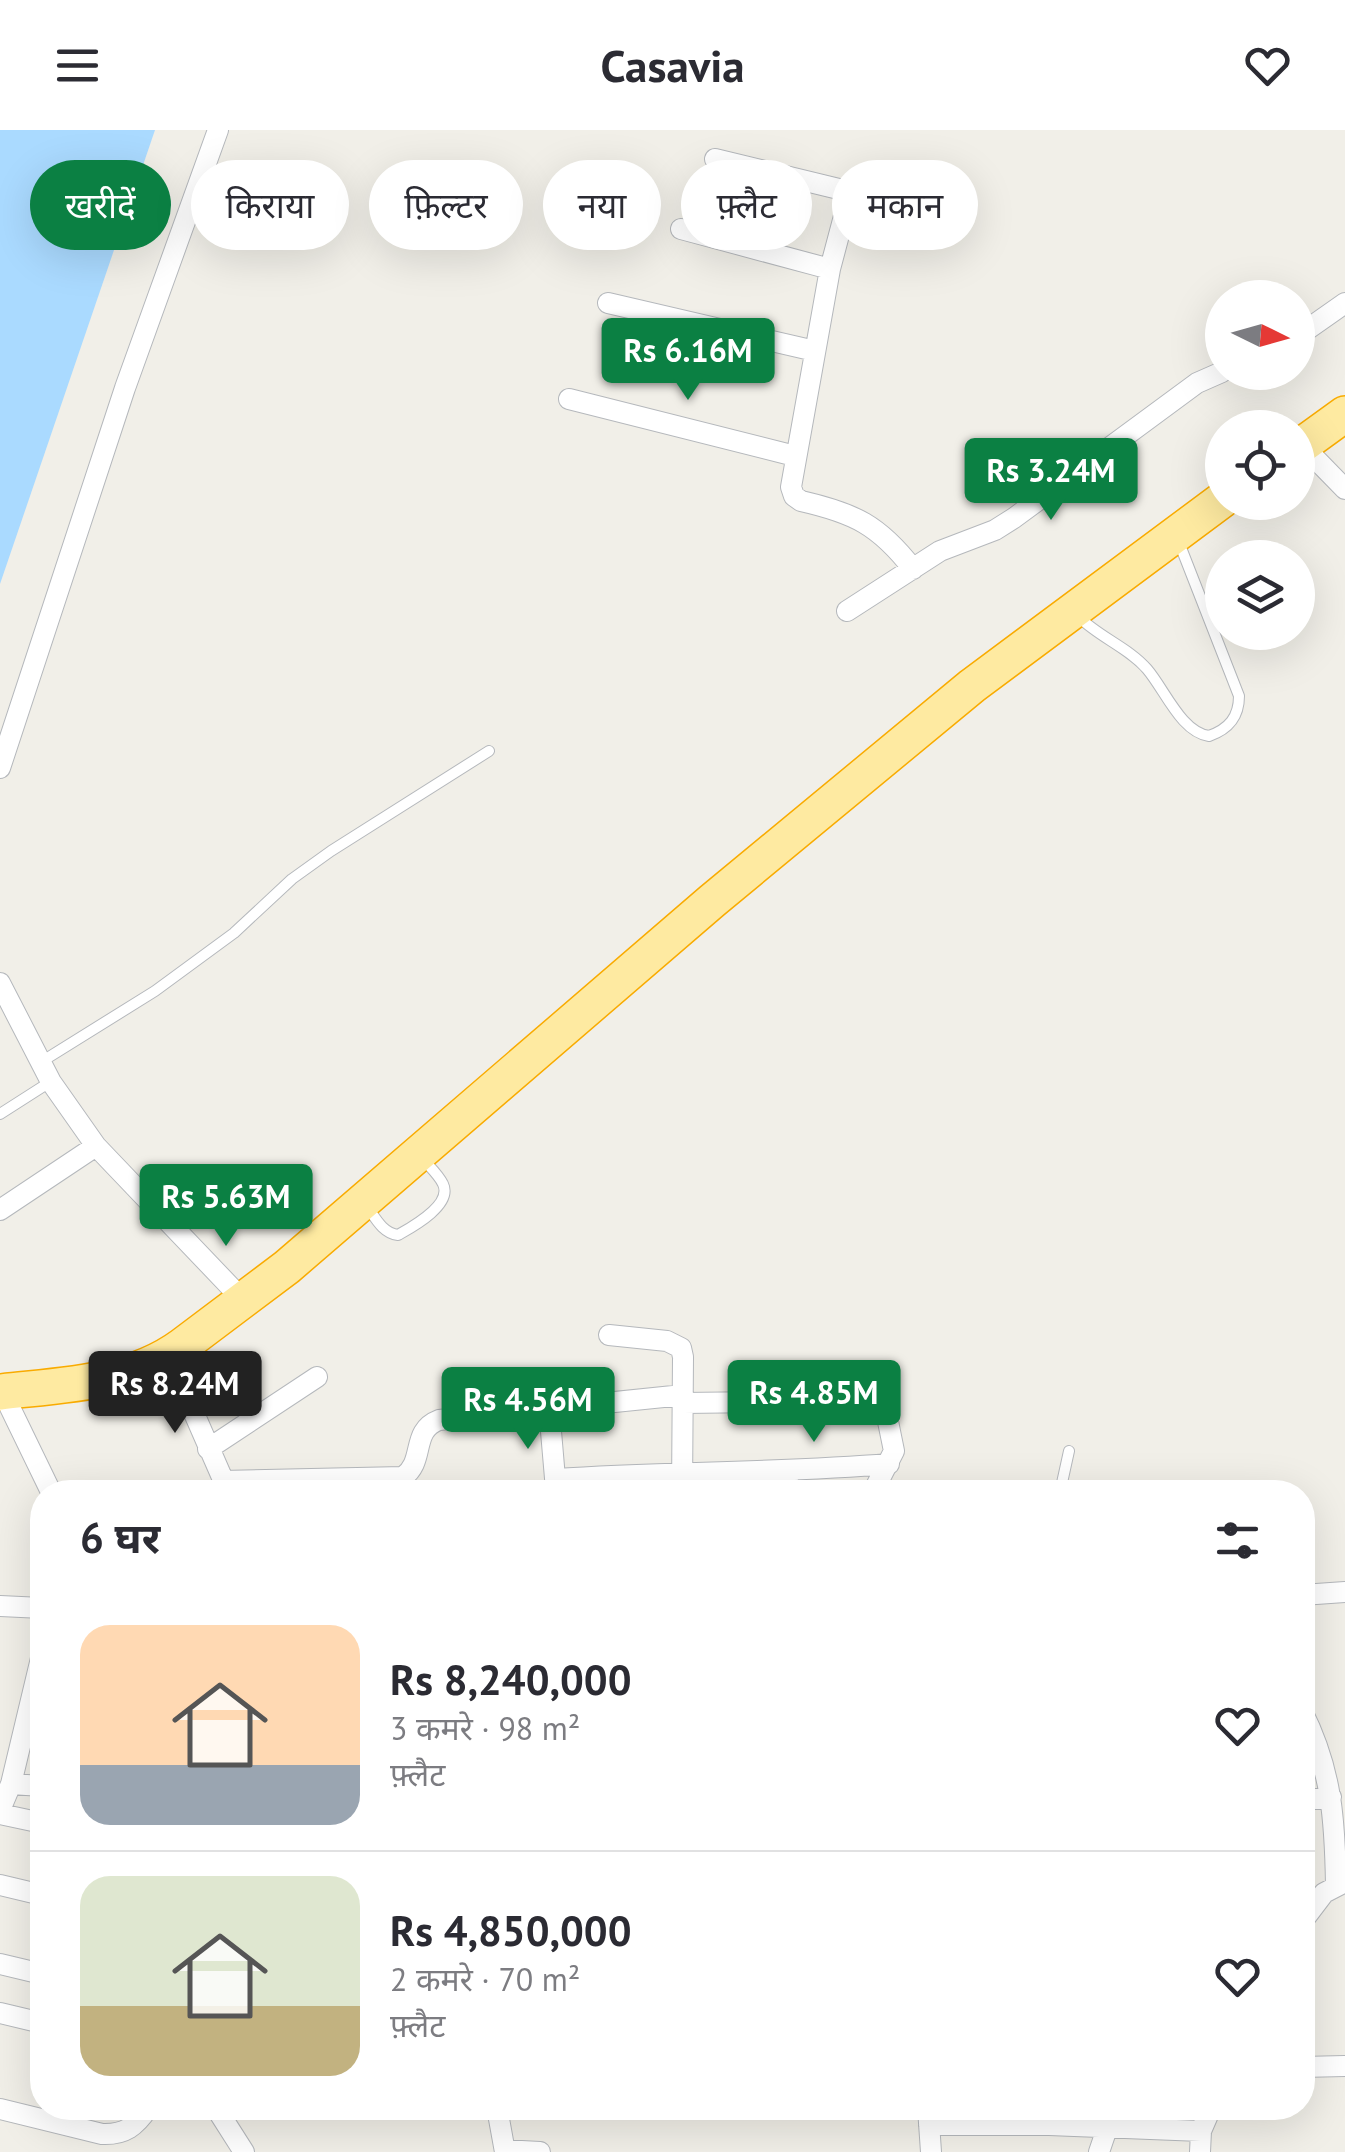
<!DOCTYPE html>
<html lang="hi">
<head>
<meta charset="utf-8">
<style>
	body { margin:0; font-family:"PT Sans","Noto Sans Devanagari",sans-serif; background:#f7f7f7; color:#2b2b33; height:100vh; display:flex; flex-direction:column; font-size:38px; white-space:nowrap }
	* { box-sizing:border-box; margin:0 }
	p { font-size:32px; color:#7c7c81 }
	.icon { flex:none; width:55px; height:55px; fill:none; stroke:currentColor; stroke-width:2; stroke-linecap:round; stroke-linejoin:round }
	.map { position:relative; flex:1; overflow:hidden }
	.side { position:absolute; left:30px; top:1350px; width:1285px; height:640px; display:flex; flex-direction:column; background:#fff; border-radius:40px; box-shadow:0 10px 40px #0002 }
	.side>* { flex:none }
	.guide { position:absolute; left:30px; top:30px; width:1285px; height:90px; display:flex; gap:20px }
	.needle { width:65px; rotate:95deg }
	.fabs { position:absolute; left:1205px; top:150px; display:grid; gap:20px }
	.fabs a { display:grid; place-items:center; width:110px; height:110px; border-radius:50%; background:#fff; box-shadow:0 10px 40px #0002; font-size:50px }
	.price { position:absolute; translate:-50% -85px; padding:0 22px; border-radius:10px; background:#0b8043; color:#fff; font-size:32px; line-height:65px; filter:drop-shadow(0 2px 5px #0008) }
	.price::after { content:''; position:absolute; left:50%; top:60px; width:30px; height:22px; margin-left:-15px; background:inherit; clip-path:polygon(0 0,100% 0,50% 100%) }
	.price.selected { background:#222; color:#fff }
	ul { padding:0; list-style:none }
	li { display:flex; align-items:center; gap:30px; height:250px; padding:0 50px }
	li+li { border-top:2px solid #e1e1e2 }
	li span { display:grid; place-items:center; flex:none; width:280px; height:200px; border-radius:30px; color:#555 }
	li>.icon { margin-inline-start:auto }
	span .icon { width:120px; height:120px; fill:#fffc; stroke-width:1 }
	li b { font-size:42px }
	h2 { display:flex; justify-content:space-between; align-items:center; height:120px; padding:0 50px; font-size:42px }
	.tag { padding:0 35px; border-radius:45px; background:#fff; box-shadow:0 10px 40px #0002; font-size:35px; line-height:90px }
	.tag.selected { background:#0b8043; color:#fff }
	header { display:flex; justify-content:space-between; align-items:center; height:130px; padding:0 50px; background:#fff; font-size:45px; font-weight:800 }
	.map>svg:first-child { display:block }
	.water { fill:#aadaff }
	.lines { fill:none; stroke-linecap:round; stroke-linejoin:round }
	.service-casing { stroke:#b5b8bc; stroke-width:12 }
	.minor-casing { stroke:#b5b8bc; stroke-width:22 }
	.trunk-casing { stroke:#f9ab00; stroke-width:38 }
	.service { stroke:#fff; stroke-width:10 }
	.minor { stroke:#fff; stroke-width:20 }
	.trunk { stroke:#feeaa1; stroke-width:35 }
</style>
</head>
<body>
<header><svg class="icon" aria-label="menu" viewBox="0 0 24 24"><path d="M4 6h16M4 12h16M4 18h16"/></svg>Casavia<svg class="icon" aria-label="heart" viewBox="0 0 24 24"><path d="M12 20l-8-8c-3-5 5-10 8-4 3-6 11-1 8 4z"/></svg></header>
<div class="map">
<svg width="1345" height="2022" viewBox="0 0 1345 2022">
	<rect width="100%" height="100%" fill="#f1efe8"/>
	<path class="water" d="M0,0H155L0,454Z"/>
	<g class="lines">
		<g class="service-casing">
			<path id="service" d="M1079,487C1099,507 1129,518 1147,539C1165,560 1181,602 1209,606C1229,599 1239,587 1239,566L1178,410
				M41,932L155,861L234,803L292,749L331,721L489,621
				M0,984L50,952
				M366,1075C375,1087 382,1103 398,1105C412,1097 453,1075 443,1054C439,1045 429,1036 422,1028
				M1060,1362L1069,1321"/>
		</g>
		<g class="minor-casing">
			<path id="minor" d="M715,29L847,61L848,71L830,139L791,357L794,366L801,371C854,383 879,395 913,439
				M681,99L830,139
				M608,173L815,221
				M1298,206L1345,173
				M569,269L795,326
				M1302,315L1345,359
				M847,481L940,421L995,400L1014,388L1197,253L1222,242
				M0,638L125,258L218,0
				M0,853L51,952L96,1016L243,1170
				M0,1080L96,1016
				M609,1205L667,1211L681,1218L683,1227L682,1362
				M169,1226L228,1361
				M2,1261L51,1362
				M683,1273L765,1272L784,1266L801,1247H829L877,1256L882,1262L894,1321L873,1362
				M549,1278L556,1360
				M208,1319L317,1247
				M787,1342L789,1362
				M556,1349C667,1342 778,1343 889,1334
				M222,1351L403,1347C426,1331 410,1301 439,1290L683,1265
				M164,1362H170
				M1302,1465L1345,1462
				M0,1476L42,1478
				M1302,1581C1332,1640 1335,1691 1336,1756
				M11,1654L42,1656
				M1302,1670L1331,1667
				M0,1680L11,1654L42,1524
				M0,1684L42,1693
				M0,1755L42,1765
				M1302,1792L1324,1763L1345,1752
				M0,1834L42,1844
				M0,1883L42,1893
				M1302,1937L1345,1936
				M216,1978L244,2022
				M497,1978L505,2022
				M928,1978L931,2022
				M0,1979L102,2004C125,2005 136,1996 148,1978
				M929,1995H1049L1201,2001
				M505,2020L540,2022
				M1099,2022L1114,1978
				M1200,2022L1201,2001L1211,1978"/>
		</g>
		<g class="trunk-casing">
			<path id="trunk" d="M1298,318L1345,284
				M0,1262C62,1255 130,1254 182,1216L287,1137L712,771L972,556L1222,370"/>
		</g>
		<use href="#service" class="service"/>
		<use href="#minor" class="minor"/>
		<use href="#trunk" class="trunk"/>
	</g>
</svg>
<div class="fabs">
<a><svg class="needle" viewBox="-14 -14 28 28"><path d="M0-13l5 13h-10z" fill="#e53935"/><path d="M0 13l5-13h-10z" fill="#7c7c81"/></svg></a>
<a><svg class="icon" aria-label="locate" viewBox="0 0 24 24"><circle cx="12" cy="12" r="6"/><path d="M12 2v4M12 18v4M2 12h4M18 12h4"/></svg></a>
<a><svg class="icon" aria-label="layers" viewBox="0 0 24 24"><path d="M12 4l9 5-9 5-9-5zM3 14l9 5 9-5"/></svg></a>
</div>
<b class="price" style="left:688px;top:273px">Rs 6.16M</b>
<b class="price" style="left:1051px;top:393px">Rs 3.24M</b>
<b class="price" style="left:226px;top:1119px">Rs 5.63M</b>
<b class="price selected" style="left:175px;top:1306px">Rs 8.24M</b>
<b class="price" style="left:814px;top:1315px">Rs 4.85M</b>
<b class="price" style="left:528px;top:1322px">Rs 4.56M</b>
<div class="guide">
<a class="tag selected">खरीदें</a>
<a class="tag">किराया</a>
<a class="tag">फ़िल्टर</a>
<a class="tag">नया</a>
<a class="tag">फ़्लैट</a>
<a class="tag">मकान</a>
</div>
<section class="side">
<h2>6 घर<svg class="icon" aria-label="filters" viewBox="0 0 24 24"><path d="M4 7h16M4 17h16"/><circle cx="9" cy="7" r="2"/><circle cx="15" cy="17" r="2"/></svg></h2>
<ul>
<li><span style="background:linear-gradient(#ffd9b3 70%,#9aa5b1 0)"><svg class="icon" aria-label="home" viewBox="0 0 24 24"><path d="M3 11l9-7 9 7M6 9v11h12V9"/></svg></span><div><b>Rs 8,240,000</b><p>3 कमरे · 98 m²</p><p>फ़्लैट</p></div><svg class="icon" aria-label="heart" viewBox="0 0 24 24"><path d="M12 20l-8-8c-3-5 5-10 8-4 3-6 11-1 8 4z"/></svg></li>
<li><span style="background:linear-gradient(#dfe7d0 65%,#c2b280 0)"><svg class="icon" aria-label="home" viewBox="0 0 24 24"><path d="M3 11l9-7 9 7M6 9v11h12V9"/></svg></span><div><b>Rs 4,850,000</b><p>2 कमरे · 70 m²</p><p>फ़्लैट</p></div><svg class="icon" aria-label="heart" viewBox="0 0 24 24"><path d="M12 20l-8-8c-3-5 5-10 8-4 3-6 11-1 8 4z"/></svg></li>
</ul>
</section>
</div>
</body>
</html>
